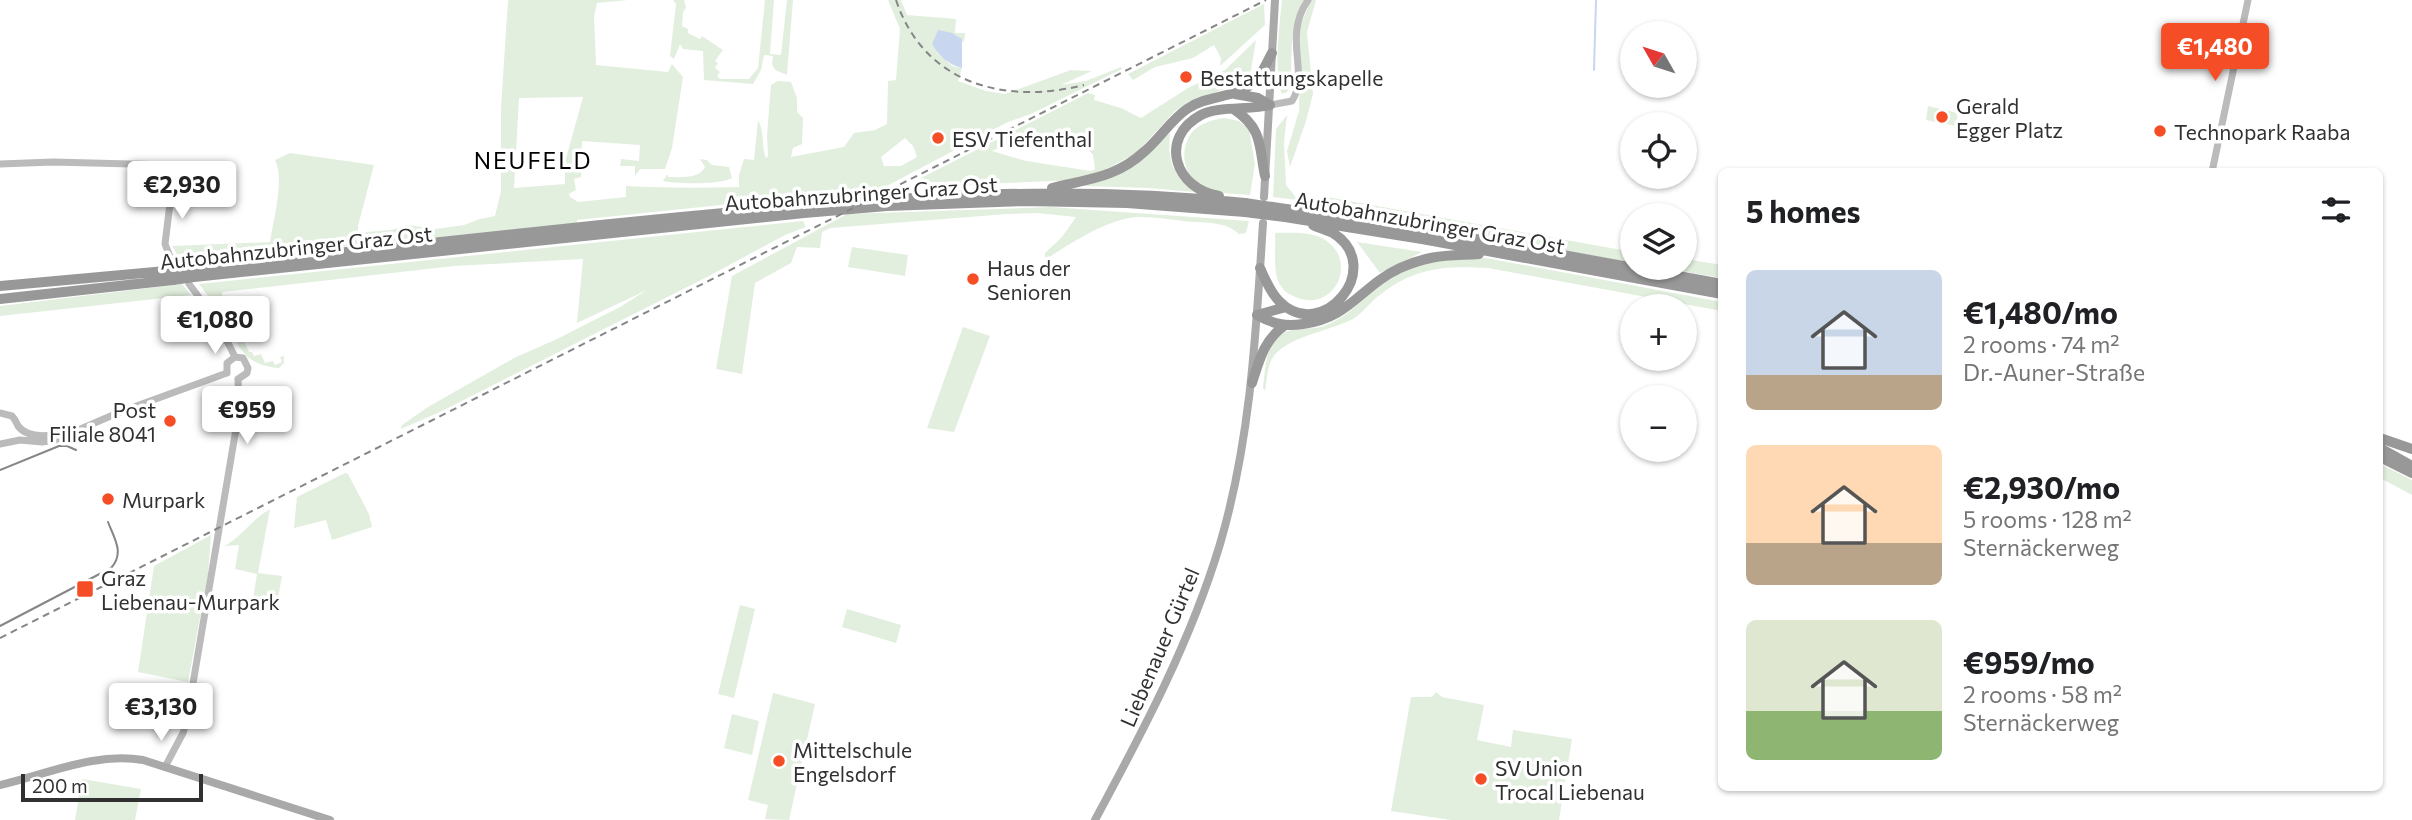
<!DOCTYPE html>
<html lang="en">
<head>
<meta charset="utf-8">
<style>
	body { margin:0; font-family:Commissioner,sans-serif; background:#f2f2f2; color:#202124; height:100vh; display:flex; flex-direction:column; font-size:26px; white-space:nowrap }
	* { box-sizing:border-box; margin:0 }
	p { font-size:23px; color:#757577 }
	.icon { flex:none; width:38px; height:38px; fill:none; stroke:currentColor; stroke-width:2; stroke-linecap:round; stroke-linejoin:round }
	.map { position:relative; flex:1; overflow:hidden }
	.side { position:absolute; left:1718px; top:168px; width:665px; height:623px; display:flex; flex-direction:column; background:#fff; border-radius:10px; box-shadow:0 2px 5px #0004 }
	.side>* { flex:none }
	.needle { width:46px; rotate:309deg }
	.tools { position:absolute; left:1620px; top:21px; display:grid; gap:14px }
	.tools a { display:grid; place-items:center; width:77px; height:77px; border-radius:50%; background:#fff; box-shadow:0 2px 5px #0004; font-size:35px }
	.scale { position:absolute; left:21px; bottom:18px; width:182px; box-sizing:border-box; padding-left:7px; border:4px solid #313131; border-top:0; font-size:19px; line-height:24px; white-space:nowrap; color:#313131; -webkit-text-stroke:5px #fff; paint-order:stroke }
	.price { position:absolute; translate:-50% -60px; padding:0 16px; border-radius:7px; background:#fff; color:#222; font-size:23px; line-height:46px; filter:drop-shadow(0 2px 4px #0008) }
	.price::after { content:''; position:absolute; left:50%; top:42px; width:21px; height:16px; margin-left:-10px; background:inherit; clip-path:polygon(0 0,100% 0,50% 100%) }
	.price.active { background:#f54e26; color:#fff }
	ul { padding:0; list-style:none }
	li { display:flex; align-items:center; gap:21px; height:175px; padding:0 28px }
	li span { display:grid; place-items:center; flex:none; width:196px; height:140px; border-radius:10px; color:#555 }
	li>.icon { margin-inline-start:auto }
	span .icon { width:84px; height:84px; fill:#fffc; stroke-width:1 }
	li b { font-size:30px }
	h2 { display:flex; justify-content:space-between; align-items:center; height:84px; padding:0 28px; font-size:30px }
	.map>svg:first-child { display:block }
	.green { fill:#e2efde; fill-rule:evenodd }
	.water { fill:#c9d6f0 }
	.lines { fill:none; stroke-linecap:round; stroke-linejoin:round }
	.stream { stroke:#c9d6f0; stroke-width:2 }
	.secondary { stroke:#bbb; stroke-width:7 }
	.primary { stroke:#a9a9a9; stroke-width:8 }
	.highway { stroke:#989898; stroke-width:10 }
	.tram { stroke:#868686; stroke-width:2 }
	.rail { stroke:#868686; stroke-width:2; stroke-dasharray:7 5; stroke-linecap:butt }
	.highway-bridge { stroke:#989898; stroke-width:10 }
	.poi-dot { fill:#f54e26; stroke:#fff; stroke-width:2.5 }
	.labels { text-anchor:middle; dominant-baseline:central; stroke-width:7; stroke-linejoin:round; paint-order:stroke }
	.poi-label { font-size:21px; fill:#313131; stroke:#fff; text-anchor:start }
	.street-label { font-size:21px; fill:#313131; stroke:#fff }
	.neighbourhood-label { font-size:23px; letter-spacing:2px; fill:#000; stroke:#fff }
</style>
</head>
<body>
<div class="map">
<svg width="2412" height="820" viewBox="0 0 2412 820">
	<rect width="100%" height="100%" fill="#fff"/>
	<path class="green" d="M508,0H628L597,3L594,17L596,65L668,72L672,64L683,77L672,148L665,169H640L635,176V166H620L621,159L639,161L640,145L582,141L581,177L574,179L576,190L569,194L570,197L578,202L626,197V186C664,188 701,188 739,187V175L744,159L754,160L758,120C765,133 761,145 766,158L768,156L767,136L771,85L778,81L791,82L797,98V112L803,118L802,144L793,148L791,157L844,147L854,133L875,130L887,124L888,81L896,80L900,29L888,0H901L907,15L956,19L955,33H965L964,43C959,33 947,34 938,30L937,52L952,66L962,68L958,81L986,91L1005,94L1071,70L1092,71L1061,85L1086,81L1121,67L1122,69L1031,114L1008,122L883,188L577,220V223L182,263L172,246L270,242C273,220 285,180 275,160L290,153L374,165L358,226V237L367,232L391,230L407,225L436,229L464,225L480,219L495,216L501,191V108ZM583,97L565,162V184L514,188L519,98ZM905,138L913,146L917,157L901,166H884L881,157Z
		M673,0H684L686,8L683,12L682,26L688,29V33L700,39L702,36L723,50L715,61L718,63L715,68L720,72L717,76L720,79H749L758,68L765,0H774L770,54L781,55L787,0H793L787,75L775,70L772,64L773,56L764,55L761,70L753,84L704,80L703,51L683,49L680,44L674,59L670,56L676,4Z
		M1282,0H1304C1289,26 1292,55 1291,85L1287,92L1282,94C1273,77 1280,20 1282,0Z
		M1311,0H1316L1307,32L1313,94L1306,121L1290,167L1287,151L1299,111L1300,70L1298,31Z
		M1264,4L1265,25L1220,66L1221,58L1214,45L1193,58L1155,67L1133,80L1128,74Z
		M1256,40L1251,70L1246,81L1189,102L1175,111L1136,153L1105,170L1074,180L959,185L922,181L921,178L1088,93L1095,95L1094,100L1121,108L1141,118L1188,88L1225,70ZM1023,137L1087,148L1093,155L1095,169L1091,171L1026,161L992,151Z
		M1928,106L1958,113L1956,126L1926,120Z
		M1287,115L1284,143L1286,185L1298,200L1273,197L1276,129Z
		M1224,118L1239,121L1249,129L1255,164L1250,195C1233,193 1212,195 1198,184C1181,171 1180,145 1194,130C1203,122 1213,120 1224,118Z
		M1170,133C1167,161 1173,175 1194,192L1149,188L1084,186C1118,177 1144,156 1170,133Z
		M700,159L707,160L712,165L729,167L732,178C720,185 677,184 663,181L667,174L668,177C681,177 699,179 705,167Z
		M1306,197H1327L1633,252V263L1304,203Z
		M1051,207L1249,221L1246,233L1239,234C1226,222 1209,223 1193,222C1175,220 1156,217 1138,217C1109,218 1069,244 1045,260V253L1062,237L1076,217L1037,213L1007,214L830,228L822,232L820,248L797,247L791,263L755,283L742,374L716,369L732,276L847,214Z
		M803,221L806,227L785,235L709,276L440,412L401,429L402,425L428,407L514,358L557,339L620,307L647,290L577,323L583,259L454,266L222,292L223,303L232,315L249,352H252L254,356L261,354L265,363L273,361L275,365L282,362L280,357L284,356V363L279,368C240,364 240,345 222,316C215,305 207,294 199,284Z
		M1275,233C1291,233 1315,231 1328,242C1358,265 1332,315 1293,296C1286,293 1282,289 1278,281C1273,268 1276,247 1275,233Z
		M1357,242L1422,252L1380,273Z
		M852,247L908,255L905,276L848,267Z
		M1456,257L1486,258L1722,302V311L1488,268C1445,266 1417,267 1381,294C1371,301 1363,313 1353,319C1330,331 1284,337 1272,359C1267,368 1267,381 1265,391L1263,388C1265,371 1265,350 1278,337C1291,325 1309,331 1324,326C1352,316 1369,290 1394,275C1413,264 1434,261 1456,257Z
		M1685,259L1722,265V278L1663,268H1685Z
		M182,284L191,295L0,316V306Z
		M963,327L990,336L954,432L927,428Z
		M2380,464L2412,480V495L2380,478Z
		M345,473L348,474L369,514L372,527L332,540L326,520L294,528L297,497Z
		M270,509L258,573L282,576L276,609L252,605L257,574L235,569L239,545L224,546C242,537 252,519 270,509Z
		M211,535L208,575L188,682L138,672L154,566Z
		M740,605L755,609L734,698L718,694Z
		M847,609L901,625L896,643L842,627Z
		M1436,692L1442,697L1484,705L1477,740L1511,747L1513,730L1572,739L1559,820H1451L1391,811L1411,697H1432Z
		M773,693L815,704L789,820L765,819L768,805L748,800Z
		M732,714L759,721L752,755L724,748Z
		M82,779L141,789L135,820H75Z"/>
	<path class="water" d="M938,30L952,33L962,39V68C949,65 939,56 932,44Z"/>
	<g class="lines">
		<path class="stream" d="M1594,70L1596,0"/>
		<path class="secondary" d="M1270,105L1292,101C1310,72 1282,38 1308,0
			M0,164L53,162L170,165L171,195L165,244L173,264
			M2212,172L2248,0
			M189,284L217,321L235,357
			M235,357L243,358L248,368L247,373L238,379
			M227,373V363L235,357
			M0,413L12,416C15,419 16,422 18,426C28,439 50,436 63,433
			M0,444L20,440L42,442L55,440L120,412L227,373
			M165,767L183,733L187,719L239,411L238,379"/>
		<path class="primary" d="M1264,197L1275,0
			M0,785C48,774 94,752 143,760L330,820
			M1095,820C1143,731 1191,641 1220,544C1251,439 1256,331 1263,223"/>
		<path class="highway" d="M1235,94L1258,98L1270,105
			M1235,110C1263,129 1259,147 1265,176
			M1052,188C1088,179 1116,178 1145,151C1160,138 1171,120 1187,109C1208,94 1237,99 1255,81C1263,73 1267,62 1272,53
			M1219,196C1175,189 1158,138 1201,115C1217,106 1250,110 1270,105
			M1286,209L1459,236L1722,284
			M1285,217L1422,239L1722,294
			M1260,268C1265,279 1270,292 1279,301C1322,345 1387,267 1333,233C1327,230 1319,228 1313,225
			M187,269C351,251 516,233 681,217C873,198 1052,183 1245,203
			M194,277L804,213L887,206L1025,201L1127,203L1245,212
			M0,286L166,271
			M0,299L173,280
			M1257,315C1274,324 1285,327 1303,324C1350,318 1361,286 1400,268C1431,254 1448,256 1479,254
			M1257,315L1286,307
			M1252,383C1259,361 1264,340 1284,326
			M2380,438L2412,449
			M2380,448L2412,466
			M2380,457L2412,473"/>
		<path class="tram" d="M0,470L59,446H67L76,450
			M0,626L111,568C125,553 114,538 108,522"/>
		<path class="rail" d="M896,0C924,84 1005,105 1084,85
			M0,638L1266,0"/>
		<path class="highway-bridge" d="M1245,203L1286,209
			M1245,212L1285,217
			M166,271L187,269
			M173,280L194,277"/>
	</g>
	<g class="poi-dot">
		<circle cx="1186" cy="77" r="7"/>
		<circle cx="1942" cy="117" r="7"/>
		<circle cx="2160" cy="131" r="7"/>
		<circle cx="938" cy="138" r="7"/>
		<circle cx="973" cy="279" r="7"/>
		<circle cx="170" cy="421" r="7"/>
		<circle cx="108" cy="499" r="7"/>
		<rect x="76" y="580" width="18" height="18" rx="3.5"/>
		<circle cx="779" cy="761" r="7"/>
		<circle cx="1481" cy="779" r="7"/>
	</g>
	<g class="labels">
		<g class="poi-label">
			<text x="1200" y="77">Bestattungskapelle</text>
			<text x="1956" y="105">Gerald<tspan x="1956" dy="24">Egger Platz</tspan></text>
			<text x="2174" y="131">Technopark Raaba</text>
			<text x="952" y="138">ESV Tiefenthal</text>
			<text x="987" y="267">Haus der<tspan x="987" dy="24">Senioren</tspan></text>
			<text x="156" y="409" text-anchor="end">Post<tspan x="156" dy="24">Filiale 8041</tspan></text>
			<text x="122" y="499">Murpark</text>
			<text x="101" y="577">Graz<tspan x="101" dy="24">Liebenau-Murpark</tspan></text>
			<text x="793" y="749">Mittelschule<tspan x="793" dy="24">Engelsdorf</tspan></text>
			<text x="1495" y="767">SV Union<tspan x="1495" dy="24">Trocal Liebenau</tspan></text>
		</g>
		<g class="street-label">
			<text transform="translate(861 193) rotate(-4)">Autobahnzubringer Graz Ost</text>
			<text transform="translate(1430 222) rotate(10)">Autobahnzubringer Graz Ost</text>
			<text transform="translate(296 247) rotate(-6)">Autobahnzubringer Graz Ost</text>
			<text transform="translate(1159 647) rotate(-67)">Liebenauer Gürtel</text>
		</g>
		<g class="neighbourhood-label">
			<text x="533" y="160">NEUFELD</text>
		</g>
	</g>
</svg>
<div class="tools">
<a><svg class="needle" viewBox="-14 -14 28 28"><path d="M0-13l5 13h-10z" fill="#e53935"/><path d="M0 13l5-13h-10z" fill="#757577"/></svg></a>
<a><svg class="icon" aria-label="locate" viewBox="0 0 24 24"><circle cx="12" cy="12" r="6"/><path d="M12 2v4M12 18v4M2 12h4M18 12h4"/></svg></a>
<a><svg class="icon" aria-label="layers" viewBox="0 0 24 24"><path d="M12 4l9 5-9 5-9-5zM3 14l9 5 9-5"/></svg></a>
<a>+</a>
<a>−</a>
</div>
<div class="scale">200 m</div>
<b class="price active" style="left:2215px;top:83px">€1,480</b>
<b class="price" style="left:182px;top:221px">€2,930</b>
<b class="price" style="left:215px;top:356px">€1,080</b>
<b class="price" style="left:247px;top:446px">€959</b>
<b class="price" style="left:161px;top:743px">€3,130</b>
<section class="side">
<h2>5 homes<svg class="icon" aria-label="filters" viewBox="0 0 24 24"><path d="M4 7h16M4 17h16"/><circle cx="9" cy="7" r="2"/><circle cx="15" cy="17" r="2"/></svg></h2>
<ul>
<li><span style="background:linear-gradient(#c9d6e8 75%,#b9a48a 0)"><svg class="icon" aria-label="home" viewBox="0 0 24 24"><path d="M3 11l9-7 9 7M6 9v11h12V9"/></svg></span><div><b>€1,480/mo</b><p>2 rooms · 74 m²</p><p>Dr.-Auner-Straße</p></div></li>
<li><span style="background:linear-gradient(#ffd9b3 70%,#b9a48a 0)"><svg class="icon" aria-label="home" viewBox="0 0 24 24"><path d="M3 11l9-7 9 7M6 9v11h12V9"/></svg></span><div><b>€2,930/mo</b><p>5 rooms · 128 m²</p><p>Sternäckerweg</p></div></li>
<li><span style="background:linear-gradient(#dfe7d0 65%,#8fb573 0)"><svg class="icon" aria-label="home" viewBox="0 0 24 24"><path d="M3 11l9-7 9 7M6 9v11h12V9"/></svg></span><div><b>€959/mo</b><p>2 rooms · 58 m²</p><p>Sternäckerweg</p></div></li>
</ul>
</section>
</div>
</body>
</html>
